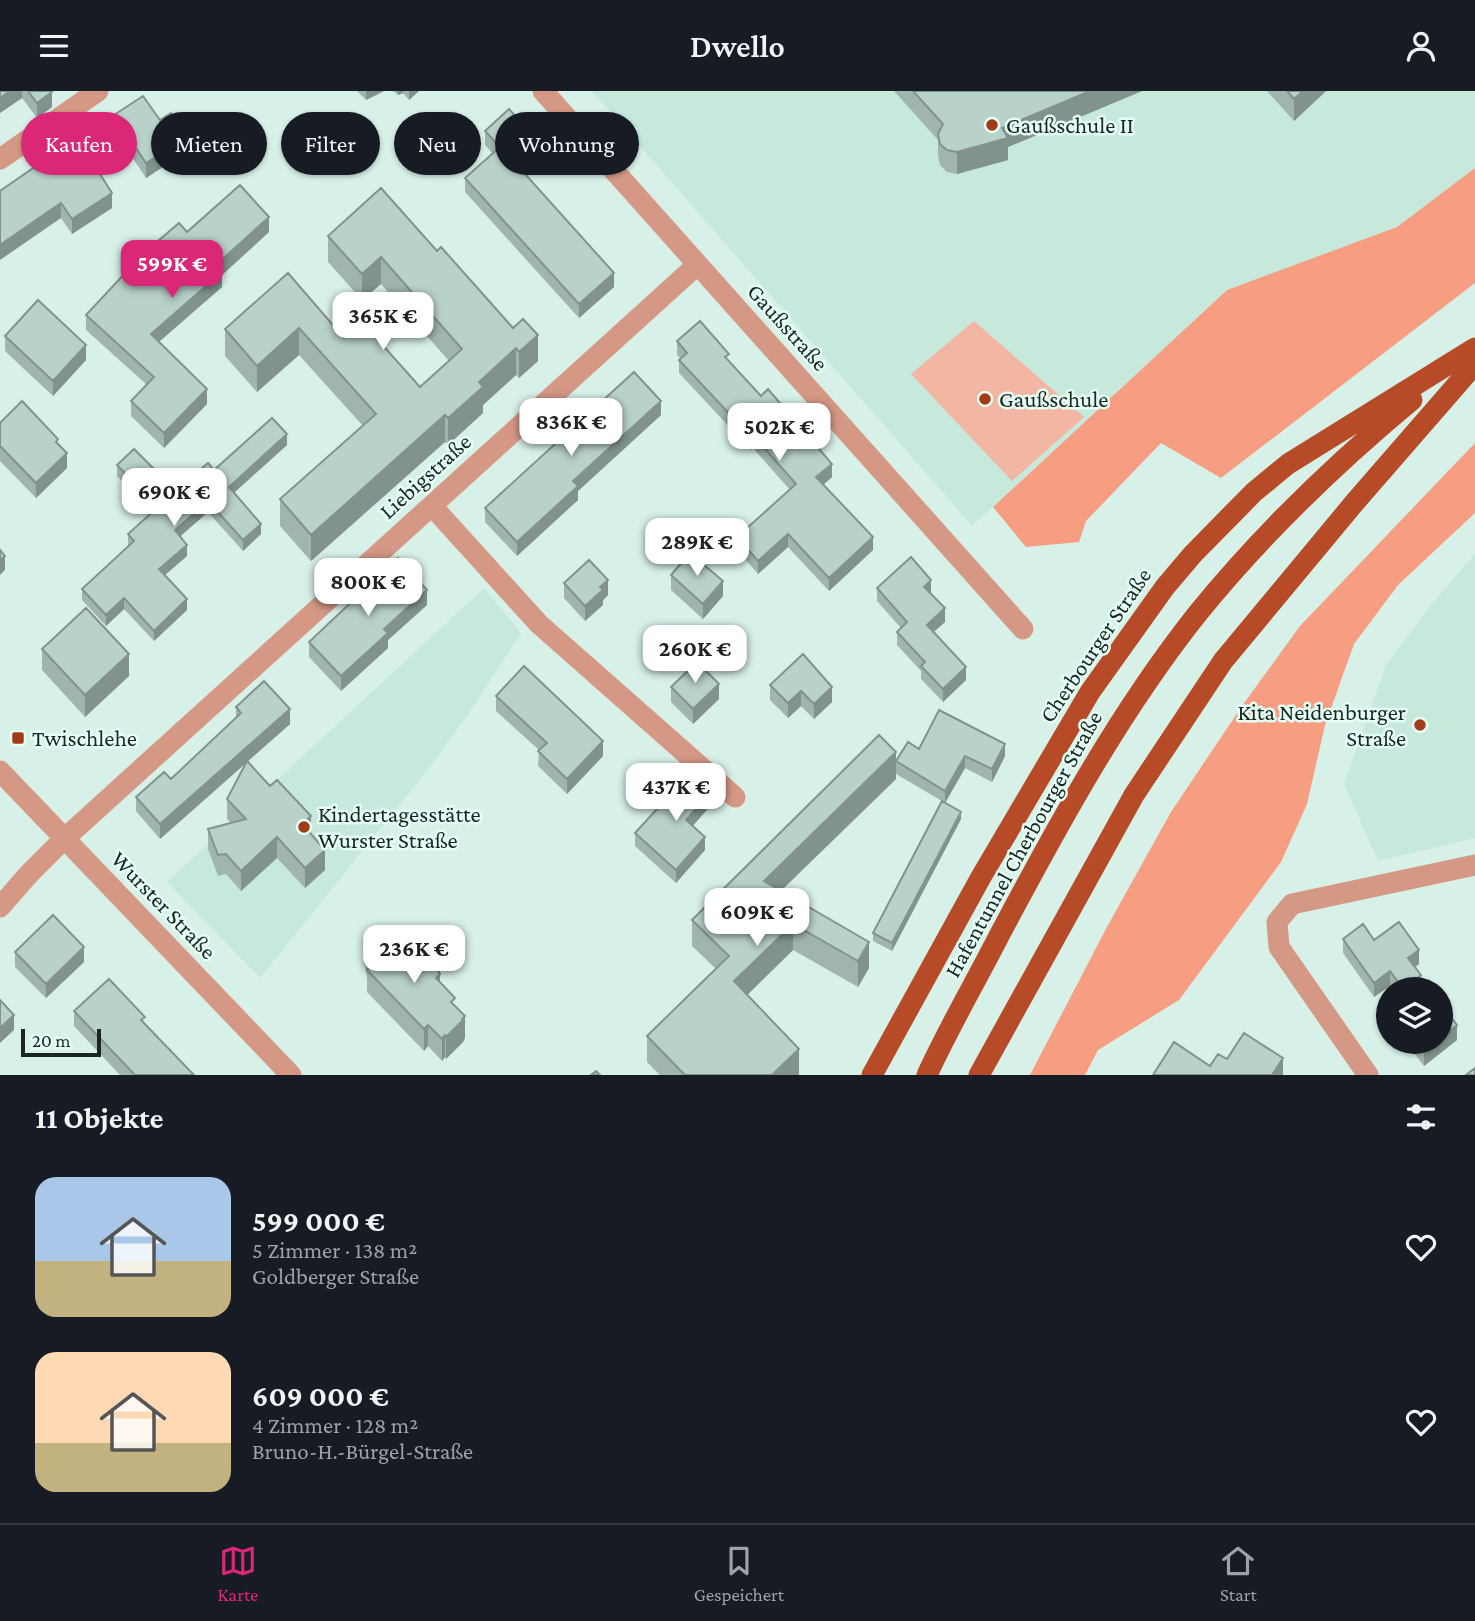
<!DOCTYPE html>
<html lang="de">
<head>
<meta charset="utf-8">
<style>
	body { margin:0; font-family:"Crimson Pro",serif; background:#242831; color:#f1f3f6; height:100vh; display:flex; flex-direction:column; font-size:26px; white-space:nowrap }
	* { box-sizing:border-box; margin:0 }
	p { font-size:23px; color:#9ea1a6 }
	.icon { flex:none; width:38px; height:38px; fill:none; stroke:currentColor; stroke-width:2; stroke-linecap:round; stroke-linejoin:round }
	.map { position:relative; height:984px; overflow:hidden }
	.sheet { display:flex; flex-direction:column; background:#171b24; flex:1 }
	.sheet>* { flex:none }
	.banner { position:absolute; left:21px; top:21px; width:700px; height:63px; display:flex; gap:14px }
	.controls { position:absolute; left:1376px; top:886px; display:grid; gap:14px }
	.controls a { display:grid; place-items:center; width:77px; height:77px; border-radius:50%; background:#171b24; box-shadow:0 2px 5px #0004; font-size:35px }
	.scale { position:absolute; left:21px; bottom:18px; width:80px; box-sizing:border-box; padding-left:7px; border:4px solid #1b2521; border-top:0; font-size:19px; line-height:24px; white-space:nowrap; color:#1b2521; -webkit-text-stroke:5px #e5fff5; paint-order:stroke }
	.price { position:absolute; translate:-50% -60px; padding:0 16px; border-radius:14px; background:#fff; color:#222; font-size:23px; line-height:46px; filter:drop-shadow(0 2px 4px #0008) }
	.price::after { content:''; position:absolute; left:50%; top:42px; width:21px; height:16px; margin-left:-10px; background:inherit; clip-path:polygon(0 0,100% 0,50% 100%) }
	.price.active { background:#db2777; color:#fff }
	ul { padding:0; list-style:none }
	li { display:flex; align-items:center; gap:21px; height:175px; padding:0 35px }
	li span { display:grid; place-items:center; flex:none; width:196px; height:140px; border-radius:21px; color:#555 }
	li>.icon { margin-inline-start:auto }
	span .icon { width:84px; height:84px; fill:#fffc; stroke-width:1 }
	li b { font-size:30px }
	h2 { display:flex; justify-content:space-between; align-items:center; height:84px; padding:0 35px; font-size:30px }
	.tag { padding:0 24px; border-radius:32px; background:#171b24; box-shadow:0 2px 5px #0004; font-size:24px; line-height:63px }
	.tag.active { background:#db2777; color:#fff }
	header { display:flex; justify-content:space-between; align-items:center; height:91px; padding:0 35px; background:#171b24; font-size:32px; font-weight:600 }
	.tab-bar { display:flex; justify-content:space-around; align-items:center; height:98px; border-top:2px solid #363941; background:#171b24; font-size:19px; color:#9ea1a6 }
	.tab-bar a { display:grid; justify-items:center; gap:4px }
	.tab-bar .active { color:#db2777 }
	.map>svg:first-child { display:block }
	.built { fill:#c6e9dc }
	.green { fill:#f3b6a3 }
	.forest { fill:#f79d81 }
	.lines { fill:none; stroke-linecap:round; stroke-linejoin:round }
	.minor { stroke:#d59885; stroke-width:21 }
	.major { stroke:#b74b28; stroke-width:21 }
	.wall { fill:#9fb5ad }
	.shaded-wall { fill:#82938d }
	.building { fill:#b9d2c9; stroke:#82938d; stroke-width:2 }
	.poi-dot { fill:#a23b17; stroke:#e5fff5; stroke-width:2.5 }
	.labels { text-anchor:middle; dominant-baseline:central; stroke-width:5; stroke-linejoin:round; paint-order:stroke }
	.poi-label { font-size:23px; fill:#1b2521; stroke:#e5fff5; text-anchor:start }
	.street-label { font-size:23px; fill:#1b2521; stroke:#e5fff5 }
</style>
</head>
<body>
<header><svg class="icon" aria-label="menu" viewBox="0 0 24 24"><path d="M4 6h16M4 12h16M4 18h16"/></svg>Dwello<svg class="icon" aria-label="person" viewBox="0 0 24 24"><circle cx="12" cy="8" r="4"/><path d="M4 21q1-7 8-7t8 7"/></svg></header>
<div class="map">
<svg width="1475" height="984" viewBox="0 0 1475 984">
	<rect width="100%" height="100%" fill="#d8f1e8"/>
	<path class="built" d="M592,0H1475V77L1397,136L1227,199L972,435Z
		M1475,463V747L1378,770L1344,693L1386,574L1431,514Z
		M484,497L521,542L467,625L426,681L260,887L167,791Z"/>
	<path class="green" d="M974,230L1084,326L1012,390L911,283Z"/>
	<path class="forest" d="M1475,77V192L1221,387L1161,352L1086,430L1079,451L1026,456L993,416L1227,199L1397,136Z
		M1475,352V422L1398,494L1354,553L1325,634L1307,713L1281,771L1179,909L1098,959L1085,984H1030L1108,834L1171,721L1242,615L1300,535Z"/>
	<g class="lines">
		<path class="minor" d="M543,0L1023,538
			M0,68L98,0
			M432,415L539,533L735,706
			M0,680L291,984
			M0,816L28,784L64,748L697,174
			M1368,984L1279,856L1277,831L1292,813L1475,774"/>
		<path class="major" d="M872,984L981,786L1090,601L1165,496L1193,463L1254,401L1288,373L1475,257
			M927,984C949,936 976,890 1000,843C1059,732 1120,620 1198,522C1262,443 1334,374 1412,309
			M979,984L1134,704L1223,570L1355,411L1475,273"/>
	</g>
	<path class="wall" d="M0,0H51L52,16L37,27L22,7L0,22Z
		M357,0H384L366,9Z
		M393,0H419L409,9L403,2L398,4Z
		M894,0H1142L1008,56V69L957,83L947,81L940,74L938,64V49Z
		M1267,0H1326L1294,30Z
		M114,24L160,29L187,60L146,87L114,39Z
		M485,40L523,48L507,63L614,196L579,227L465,101V87L492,62L485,54Z
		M0,100L112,117L72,143L61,127Z
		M187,141H269L222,184V196L159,250L207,313L164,357L131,325V310L147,294L86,239V224Z
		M328,145L437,160L538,270L519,287L516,284L483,314V322L448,354L445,351L311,470L280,435V408L363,335L299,264L257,301L225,265V238L288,182L344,247L420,296L449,270L381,193L362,209L328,171Z
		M5,245L86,269L53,305L5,260Z
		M677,250L729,270L832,386L823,394L873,459L829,500L788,456L758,483L737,459V446L790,399L753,357L751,359L679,282V269L681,268L677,264Z
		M661,324L578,400V409L517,465L485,431V417Z
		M0,332L58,353L67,377L36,407L0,370Z
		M287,354L234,402L261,443L243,460L208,421L180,445L187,465L165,484L187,519L154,550L124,518L106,535L82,509V498L129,455L128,454V443L152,421L117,385V374L176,400L214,379Z
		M671,484L723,505L703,528L671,499Z
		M371,492L427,514L388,549V557L341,600L309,566V551L371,494Z
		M564,492L608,504L603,509V514L585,530L564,507Z
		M877,497L931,502V503L945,531L933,541L966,589L943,611L921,588V580L897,554V541L901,537L877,510Z
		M42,558L129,585L85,626L42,579Z
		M803,563L832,611L814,628L801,615L788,627L770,609V594Z
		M671,596L719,608L693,633L671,611Z
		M496,605L603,665L567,703L538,675L539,659L496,620Z
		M236,616L290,633L247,671L311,743L325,779L305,797L277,767L241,800L226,783L218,785L208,758V738L231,732L227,728V708L245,673L160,748L136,720V706L171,688L236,627Z
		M919,658L1005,665L992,691L965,677L945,712L961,728L892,860L873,850V842L942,710L896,683V688L781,800L869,877L858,896L793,859L747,904L799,984H660L647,971V945L716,878L692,855V829L896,670Z
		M712,713L693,735L705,759L676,792L635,755V742Z
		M1343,848L1374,849L1419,873L1415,876L1421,898H1392L1390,895L1374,906L1343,862Z
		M364,849L393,854L416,866L440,882V892L455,916L465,947L463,951L446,968L445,966L442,970L428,955L424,960L367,901V886L364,871Z
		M15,861L84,871L46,907L15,876Z
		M74,920L145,933L194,984H120L74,935Z
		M1457,949L1424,975L1405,950H1440Z"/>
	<path class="shaded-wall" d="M10,0H22V7L0,22V7Z
		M366,0H384L366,9Z
		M398,0H403V2L398,4Z
		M409,0H419L409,9Z
		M1090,0H1142L1008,56V69L957,83V61L1002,37Z
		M1303,0H1326L1294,30V8Z
		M52,1V16L37,27V12Z
		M523,34V48L500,69V55Z
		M187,45V60L146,87V72Z
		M112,102V117L72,143V128Z
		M61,112V127L0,169V154Z
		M269,126V141L222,184V196L151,258V243L216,174Z
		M381,166V193L362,209V183Z
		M614,182V196L579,227V213Z
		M299,237V264L257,301V275Z
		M538,244V270L519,287V261Z
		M86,254V269L53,305V290Z
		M516,257V284L483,314V322L448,354V327L479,291Z
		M207,298V313L164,357V342Z
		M661,310V324L578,400V409L517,465V451L573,390Z
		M445,324V351L311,470V444Z
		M287,343V354L229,406V396Z
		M753,344V357L751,359V346Z
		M67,362V377L36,407V392Z
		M832,373V386L816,400V386Z
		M208,410V421L175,450V439Z
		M261,433V443L243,460V449Z
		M788,443V456L758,483V470Z
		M873,446V459L829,500V487Z
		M187,454V465L159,489V478Z
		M5,465V479L0,484V469Z
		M608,489V504L603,509V514L585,530V515L600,496Z
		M931,489V502L924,509V496Z
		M723,490V505L703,528V513Z
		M427,499V514L388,549V557L341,600V585L384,538Z
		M124,507V518L106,535V524Z
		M187,508V519L154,550V540Z
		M945,517V531L927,547V534Z
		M129,563V585L85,626V604Z
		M966,576V589L943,611V598Z
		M719,593V608L693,633V618Z
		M832,596V611L814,628V613Z
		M801,600V615L788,627V612Z
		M290,618V633L160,748V733Z
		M603,650V665L567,703V688Z
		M1005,653V665L992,691V678Z
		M896,661V688L764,816V790Z
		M965,665V677L945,712V700Z
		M712,700V713L686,742V729Z
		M961,721V728L892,860V852Z
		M311,725V745L302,733Z
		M277,746V767L241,800V780Z
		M705,746V759L676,792V779Z
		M325,759V779L305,797V777Z
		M793,833V859L734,917V890Z
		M869,851V877L858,896V870Z
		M84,856V871L46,907V893Z
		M1419,859V873L1408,881V867Z
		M440,879V905L436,887L438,880Z
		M1390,880V895L1374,906V892Z
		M1421,884V898H1403Z
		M14,924V939L0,952V937Z
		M465,925V947L463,951L446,968V946Z
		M428,934V955L424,960V938Z
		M1457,934V949L1424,975V960L1437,950H1440V948Z
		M445,944V966L442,970V948Z
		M799,958V984H772Z
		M1283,967V984H1272Z"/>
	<path class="building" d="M0,0H10L0,7Z
		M28,0H51L52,1L37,12Z
		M913,0H1090L1002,37L1008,47L957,61L947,59L940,53L938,43L943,33Z
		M1287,0H1303L1294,8Z
		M143,5L160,29L171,22L187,45L146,72L114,24Z
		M509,18L523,34L500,55L614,182L579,213L465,87L500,56L485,40Z
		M74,49L93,79L96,77L112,102L72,128L61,112L0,154V100Z
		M240,94L269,126L216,174L222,181L151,243L207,298L164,342L131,310L154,286L86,224L143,163L179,132L187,141Z
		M381,97L437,160L441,156L513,237L523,228L538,244L519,261L516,257L479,291L483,296L448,327L445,324L311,444L280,408L376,323L299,237L257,275L225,238L288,182L344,247L362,231L420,296L462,258L381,166L362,183L328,145Z
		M38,209L86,254L53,290L5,245Z
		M700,230L729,263L725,266L761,305L768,298L832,373L816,386L873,446L829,487L788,443L758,470L737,446L796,393L753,344L751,346L679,269L687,262L677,250Z
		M634,281L661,310L573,390L578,395L517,451L485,417Z
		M22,310L58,348L56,351L67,362L36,392L0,355V332Z
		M272,327L287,343L229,396L261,433L243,449L208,410L175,439L187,454L159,478L187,508L154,540L124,507L106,524L82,498L134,450L128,443L158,416L117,374L134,358L176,400L208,372L214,379Z
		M0,459L5,465L0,469Z
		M690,462L723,490L703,513L671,484Z
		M911,466L931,489L924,496L945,517L927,534L966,576L943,598L921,575L925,571L897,541L907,531L877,497Z
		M398,467L427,499L384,538L388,542L341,585L309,551Z
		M589,469L608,489L600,496L603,499L585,515L564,492Z
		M86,517L129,563L85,604L42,558Z
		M803,563L832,596L814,613L801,600L788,612L770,594Z
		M697,571L719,593L693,618L671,596Z
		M524,575L603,650L567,688L538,660L547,652L496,605Z
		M264,590L290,618L160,733L136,706L164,681L171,688L241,622L236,616Z
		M939,619L1005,653L992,678L965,665L945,700L896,670L908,651L919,658Z
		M879,644L896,661L764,790L869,851L858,870L793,833L734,890L799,958L772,984H685L647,945L729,865L692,829Z
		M247,670L270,695L277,689L311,725L302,733L325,759L305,777L277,746L241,780L226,763L218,764L208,738L246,728L227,708Z
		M691,681L712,700L686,729L705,746L676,779L635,742Z
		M942,710L961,721L892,852L873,842Z
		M53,824L84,856L46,893L15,861Z
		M1399,831L1419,859L1408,867L1421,884L1403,898L1390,880L1374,892L1343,848L1363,833L1374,849Z
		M375,846L388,849L393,854L398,848L416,866L420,862L422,864L425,862L440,879L438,880L440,883L436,887L455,907L451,911L465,925L462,928L463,929L446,946L445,944L442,948L428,934L424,938L367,879L372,874L368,869L364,849Z
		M109,888L145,926L141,929L194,984H135L74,920Z
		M0,909L14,924L0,937Z
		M1440,912L1457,934L1440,948Z
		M1244,942L1283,967L1272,984H1153L1174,951L1210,975L1218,963L1227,968Z
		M1416,950H1437L1424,960Z
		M1475,977V984H1466Z
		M596,980L600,984H591Z"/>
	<g class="poi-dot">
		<circle cx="992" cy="34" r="7"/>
		<circle cx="985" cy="308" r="7"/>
		<circle cx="1420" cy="634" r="7"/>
		<rect x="11" y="640" width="14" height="14" rx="3.5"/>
		<circle cx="304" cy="736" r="7"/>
	</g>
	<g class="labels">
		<g class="poi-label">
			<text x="1006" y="34">Gaußschule II</text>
			<text x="999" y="308">Gaußschule</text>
			<text x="1406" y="621" text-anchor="end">Kita Neidenburger<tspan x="1406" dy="26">Straße</tspan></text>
			<text x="32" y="647">Twischlehe</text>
			<text x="318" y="723">Kindertagesstätte<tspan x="318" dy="26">Wurster Straße</tspan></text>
		</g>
		<g class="street-label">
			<text transform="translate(788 236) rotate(48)">Gaußstraße</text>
			<text transform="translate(425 385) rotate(-42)">Liebigstraße</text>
			<text transform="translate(1095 554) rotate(-56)">Cherbourger Straße</text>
			<text transform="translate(1023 753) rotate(-61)">Hafentunnel Cherbourger Straße</text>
			<text transform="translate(164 814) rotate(46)">Wurster Straße</text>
		</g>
	</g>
</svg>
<div class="controls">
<a><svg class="icon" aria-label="layers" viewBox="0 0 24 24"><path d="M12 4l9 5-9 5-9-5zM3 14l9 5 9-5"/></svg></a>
</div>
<div class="scale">20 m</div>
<b class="price active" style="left:172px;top:209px">599K €</b>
<b class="price" style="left:383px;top:261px">365K €</b>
<b class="price" style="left:571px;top:367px">836K €</b>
<b class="price" style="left:779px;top:372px">502K €</b>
<b class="price" style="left:174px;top:437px">690K €</b>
<b class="price" style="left:697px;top:487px">289K €</b>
<b class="price" style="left:368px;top:527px">800K €</b>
<b class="price" style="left:695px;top:594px">260K €</b>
<b class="price" style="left:676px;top:732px">437K €</b>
<b class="price" style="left:757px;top:857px">609K €</b>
<b class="price" style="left:414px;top:894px">236K €</b>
<div class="banner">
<a class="tag active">Kaufen</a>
<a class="tag">Mieten</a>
<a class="tag">Filter</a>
<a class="tag">Neu</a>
<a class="tag">Wohnung</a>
</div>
</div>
<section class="sheet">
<h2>11 Objekte<svg class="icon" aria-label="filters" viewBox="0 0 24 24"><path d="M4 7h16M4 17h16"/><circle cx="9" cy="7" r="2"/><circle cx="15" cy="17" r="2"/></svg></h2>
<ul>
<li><span style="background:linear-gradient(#a9c7e8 60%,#c2b280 0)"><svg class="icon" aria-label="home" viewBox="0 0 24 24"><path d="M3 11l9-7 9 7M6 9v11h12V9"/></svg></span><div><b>599 000 €</b><p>5 Zimmer · 138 m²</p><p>Goldberger Straße</p></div><svg class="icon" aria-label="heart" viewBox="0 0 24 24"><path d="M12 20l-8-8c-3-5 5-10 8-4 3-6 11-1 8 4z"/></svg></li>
<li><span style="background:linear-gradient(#ffd9b3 65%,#c2b280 0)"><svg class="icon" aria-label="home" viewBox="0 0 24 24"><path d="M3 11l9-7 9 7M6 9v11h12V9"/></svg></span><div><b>609 000 €</b><p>4 Zimmer · 128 m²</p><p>Bruno-H.-Bürgel-Straße</p></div><svg class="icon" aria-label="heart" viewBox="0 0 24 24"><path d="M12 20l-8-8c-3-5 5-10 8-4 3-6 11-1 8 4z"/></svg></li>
</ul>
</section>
<nav class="tab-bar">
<a class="active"><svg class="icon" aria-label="map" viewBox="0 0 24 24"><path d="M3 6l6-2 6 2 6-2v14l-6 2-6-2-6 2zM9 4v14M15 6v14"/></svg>Karte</a>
<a><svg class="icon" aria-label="saved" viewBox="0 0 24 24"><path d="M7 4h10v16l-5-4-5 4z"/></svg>Gespeichert</a>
<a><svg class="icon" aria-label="home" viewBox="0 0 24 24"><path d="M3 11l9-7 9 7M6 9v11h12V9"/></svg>Start</a>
</nav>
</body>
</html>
